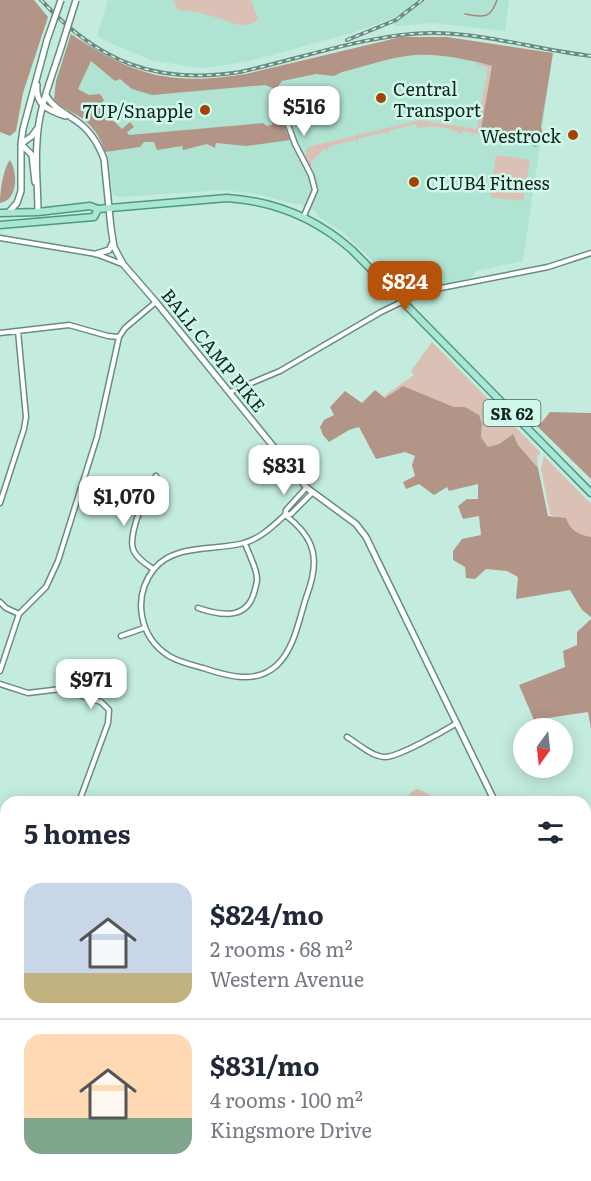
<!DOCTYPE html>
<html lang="en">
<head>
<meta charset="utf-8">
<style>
	body { margin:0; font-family:Literata,serif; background:#f6f6f7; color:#1f2937; height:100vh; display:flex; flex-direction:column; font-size:22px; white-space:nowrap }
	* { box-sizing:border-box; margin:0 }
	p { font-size:20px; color:#747a83 }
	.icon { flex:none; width:33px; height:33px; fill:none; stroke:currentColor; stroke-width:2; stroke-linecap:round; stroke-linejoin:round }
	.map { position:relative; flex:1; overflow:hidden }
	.details { position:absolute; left:0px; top:796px; width:591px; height:386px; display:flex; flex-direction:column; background:#fff; border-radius:18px 18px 0 0; box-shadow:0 3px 15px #0003 }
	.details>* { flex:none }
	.needle { width:39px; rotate:195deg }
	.buttons { position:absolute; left:513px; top:718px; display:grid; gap:12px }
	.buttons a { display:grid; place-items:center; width:60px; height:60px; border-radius:50%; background:#fff; box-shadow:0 3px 15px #0003; font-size:30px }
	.price { position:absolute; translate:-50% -51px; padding:0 14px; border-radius:12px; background:#fff; color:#222; font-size:20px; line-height:39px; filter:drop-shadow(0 2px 3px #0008) }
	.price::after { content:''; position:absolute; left:50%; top:36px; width:18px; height:14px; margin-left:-9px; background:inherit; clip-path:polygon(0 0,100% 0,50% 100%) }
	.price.on { background:#b45309; color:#fff }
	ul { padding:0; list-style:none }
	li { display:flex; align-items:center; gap:18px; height:150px; padding:0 24px }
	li+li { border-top:2px solid #e0e1e3 }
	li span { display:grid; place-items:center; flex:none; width:168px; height:120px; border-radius:18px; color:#555 }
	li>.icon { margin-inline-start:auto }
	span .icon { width:72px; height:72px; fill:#fffc; stroke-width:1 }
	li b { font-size:26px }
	h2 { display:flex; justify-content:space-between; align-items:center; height:72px; padding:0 24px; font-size:26px }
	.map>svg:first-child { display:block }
	.built { fill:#b0e3d2 }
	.green { fill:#dac0b5 }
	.forest { fill:#b29587 }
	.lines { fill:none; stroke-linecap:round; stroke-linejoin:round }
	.stream { stroke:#a78a7d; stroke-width:1.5 }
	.street-casing { stroke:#678d81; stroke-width:7 }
	.secondary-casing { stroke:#678d81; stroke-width:8 }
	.primary-casing { stroke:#509782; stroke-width:9 }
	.street { stroke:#fff; stroke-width:4 }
	.secondary { stroke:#fff; stroke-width:5 }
	.primary { stroke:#aae6d4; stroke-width:6 }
	.rail-casing { stroke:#6d8a81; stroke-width:4 }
	.rail { stroke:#d0f9eb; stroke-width:1.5; stroke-dasharray:4.5; stroke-linecap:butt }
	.secondary-bridge-casing { stroke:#678d81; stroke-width:8; stroke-linecap:butt }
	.secondary-bridge { stroke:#fff; stroke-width:5 }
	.poi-dot { fill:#a54301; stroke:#d0f9eb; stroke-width:2 }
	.labels { text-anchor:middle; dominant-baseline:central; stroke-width:5; stroke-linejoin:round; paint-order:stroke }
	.shield { fill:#d0f9eb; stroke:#4c635c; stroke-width:1.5 }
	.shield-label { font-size:16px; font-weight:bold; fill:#13231e }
	.poi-label { font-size:18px; fill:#13231e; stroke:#d0f9eb; text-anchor:start }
	.street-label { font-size:18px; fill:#13231e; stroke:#d0f9eb }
</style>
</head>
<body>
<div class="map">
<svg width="591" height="1181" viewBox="0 0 591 1181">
	<rect width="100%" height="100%" fill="#c3ecde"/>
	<path class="built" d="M108,0H509L505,31L433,23L395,26L391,19L352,33L253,60L214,67L199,68L151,60L103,40L97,35Z
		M73,39L129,70L158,79L212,82L472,41L553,54L523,261L476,271L471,278L408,292L397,285L343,232L319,217L315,210L300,204H293L258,194L222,190L119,197L114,195L112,189L106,146L93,125L80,115Z"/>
	<path class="green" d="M173,0H251L258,19C246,31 234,23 221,19C210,15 189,10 178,10Z
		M477,63L492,65L480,134L473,133L472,137L471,133L462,131L461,135C450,126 431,125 418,128L416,124L388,131V136L386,132L358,139V144L356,140L328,147V151L324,149L311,162L313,165L310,166L305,156L308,147L420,120L477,129L488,67L477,65Z
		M496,155L530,160L523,201L490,197Z
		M432,342L540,452L539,456L537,454L538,468L518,445L513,434L499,444L488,447L481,437L482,424L466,407H454L403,386L386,398L384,396L414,375L411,371Z
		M544,456L591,504V537L579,536L568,525L550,514L541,469Z
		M418,789L436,798L438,802H407C410,794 409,791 418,789Z
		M585,923L591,925V1181H347L349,1176H585Z"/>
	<path class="forest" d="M0,0H34L48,17L23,93L16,131L10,136L0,132Z
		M71,34C134,76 170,86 246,74L401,37H447L553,53L541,127L544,137L536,147L533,146V142L480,134L492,66C466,59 433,52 407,56C385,59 363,67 342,72L334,76L316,74L282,81L276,89L265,85L152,95L132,89L120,79L115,81L91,61L78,89L89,95L100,94L104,100L101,105V109L122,129L130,122L134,127L127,132L129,135L263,123L267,126L272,125L274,120L281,118L290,140L246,146L216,143L215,148L207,144L183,150L182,146L157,150L154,142H144L140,147L105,152C100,136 92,124 77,115C68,110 60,107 54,99L56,81Z
		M10,160C18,173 18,200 0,203C0,192 3,169 10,160Z
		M403,386L454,407H465L479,415L482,424L481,437L488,447L499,444L513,434L518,445L538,468L548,516L566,518C570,530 578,535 591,537V617L582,610L570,590L516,599L518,577L507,571L486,569L475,579L466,578L465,567L453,560V551L462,539L481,535L479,516L463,519L458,506L467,499H478V484L449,491L447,487L434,495L419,484L406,489L403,482L415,476L412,465L415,456L405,452L376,459L359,427L349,430L329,442L323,435L320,427L324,420L334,415L330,407L345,391L362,403L375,390L385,398Z
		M550,412L591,413V479L538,427Z
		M591,619V729L588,712L534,720L519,685L565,667L563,651L577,645V632Z"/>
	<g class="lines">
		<path class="stream" d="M465,14C483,17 490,20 497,0"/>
		<g class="street-casing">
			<path id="street" d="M282,108L295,144L311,175L315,190L303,218
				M0,238L96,254L122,264
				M0,333L69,325L108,336L119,337
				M230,392L280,371L381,312L416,295L441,288L548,267L591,253
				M0,503L24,429L26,417L18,331
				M285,515C316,538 320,560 307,595C299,618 295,648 277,665C256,685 227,676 203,668C192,665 179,662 169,656C139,637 132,597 154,569C175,543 216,551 244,543C260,539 274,525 285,515L291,514L312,493
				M285,515L286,510L306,488
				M153,569C146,564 136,558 133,549C128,533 147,490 156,476
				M0,602L6,608L19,614
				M198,608C219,615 246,621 254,593C255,589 257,583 257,579C257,568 248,553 245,543
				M121,636L144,628
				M0,671L19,614L46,587L58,561L97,437L119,337L125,328L156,302
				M0,684L28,693L61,689L101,702L109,710L108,723L79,802
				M347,737C357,743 371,756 384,757C397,758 444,731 457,723
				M358,802L360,800
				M0,896H6
				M2,987L6,977
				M0,1055L6,1056
				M169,1176L170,1181
				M246,1176L247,1181"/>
		</g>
		<g class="secondary-casing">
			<path id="secondary" d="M37,85C35,105 48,110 65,116
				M46,95C52,107 65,113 75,120C89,129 98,143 104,159L111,228L114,247L123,264L156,302L307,488L356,524L366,537L495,802
				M35,182L32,155L21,144L32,136L37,129
				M38,212C38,189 35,165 37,142C38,110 51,79 61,48
				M8,213L17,203L21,191V144L23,129L47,40
				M96,254L109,250L113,242
				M585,869H591
				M341,1181L343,1176"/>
		</g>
		<g class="primary-casing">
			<path id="primary" d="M0,213L38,212L90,206L98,209L227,198C274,201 317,219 352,250L591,493
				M0,225L94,217L98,209"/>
		</g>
		<use href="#street" class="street"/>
		<use href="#secondary" class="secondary"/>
		<use href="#primary" class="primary"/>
		<g class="rail-casing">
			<path id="rail" d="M41,0C98,62 156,85 240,72C300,59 372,33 432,33C486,33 538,50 591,56
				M347,40L396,20L422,0"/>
		</g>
		<use href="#rail" class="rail"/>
		<g class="secondary-bridge-casing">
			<path id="secondary-bridge" d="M47,40L61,0
				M61,48L76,0"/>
		</g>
		<use href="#secondary-bridge" class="secondary-bridge"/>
	</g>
	<g class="poi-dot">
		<circle cx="381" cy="98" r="6"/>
		<circle cx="205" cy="110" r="6"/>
		<circle cx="573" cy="135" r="6"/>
		<circle cx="414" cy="182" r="6"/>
	</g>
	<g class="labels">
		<rect class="shield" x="483.5" y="400" width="57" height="26" rx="4.5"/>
		<g class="shield-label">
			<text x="512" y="413">SR 62</text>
		</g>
		<g class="poi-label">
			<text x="393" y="88">Central<tspan x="393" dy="21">Transport</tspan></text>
			<text x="193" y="110" text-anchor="end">7UP/Snapple</text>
			<text x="561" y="135" text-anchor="end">Westrock</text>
			<text x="426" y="182">CLUB4 Fitness</text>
		</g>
		<g class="street-label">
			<text transform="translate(214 350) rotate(51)">BALL CAMP PIKE</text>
		</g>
	</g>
</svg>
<div class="buttons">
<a><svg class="needle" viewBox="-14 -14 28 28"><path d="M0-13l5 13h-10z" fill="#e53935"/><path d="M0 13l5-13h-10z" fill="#747a83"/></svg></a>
</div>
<b class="price" style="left:304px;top:137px">$516</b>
<b class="price on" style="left:405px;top:312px">$824</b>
<b class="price" style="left:284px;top:496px">$831</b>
<b class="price" style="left:124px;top:527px">$1,070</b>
<b class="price" style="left:91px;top:710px">$971</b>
<section class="details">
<h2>5 homes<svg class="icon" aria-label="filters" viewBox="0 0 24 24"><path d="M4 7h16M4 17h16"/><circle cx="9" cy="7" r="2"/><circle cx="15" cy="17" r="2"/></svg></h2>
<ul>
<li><span style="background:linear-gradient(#c9d6e8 75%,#c2b280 0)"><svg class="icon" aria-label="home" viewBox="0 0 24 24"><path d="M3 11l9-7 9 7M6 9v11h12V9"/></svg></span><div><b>$824/mo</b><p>2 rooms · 68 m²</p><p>Western Avenue</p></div></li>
<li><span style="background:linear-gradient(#ffd9b3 70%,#7fa58c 0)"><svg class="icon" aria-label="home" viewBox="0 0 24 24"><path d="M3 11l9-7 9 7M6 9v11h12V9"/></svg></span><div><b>$831/mo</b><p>4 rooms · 100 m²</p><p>Kingsmore Drive</p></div></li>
</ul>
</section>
</div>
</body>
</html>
